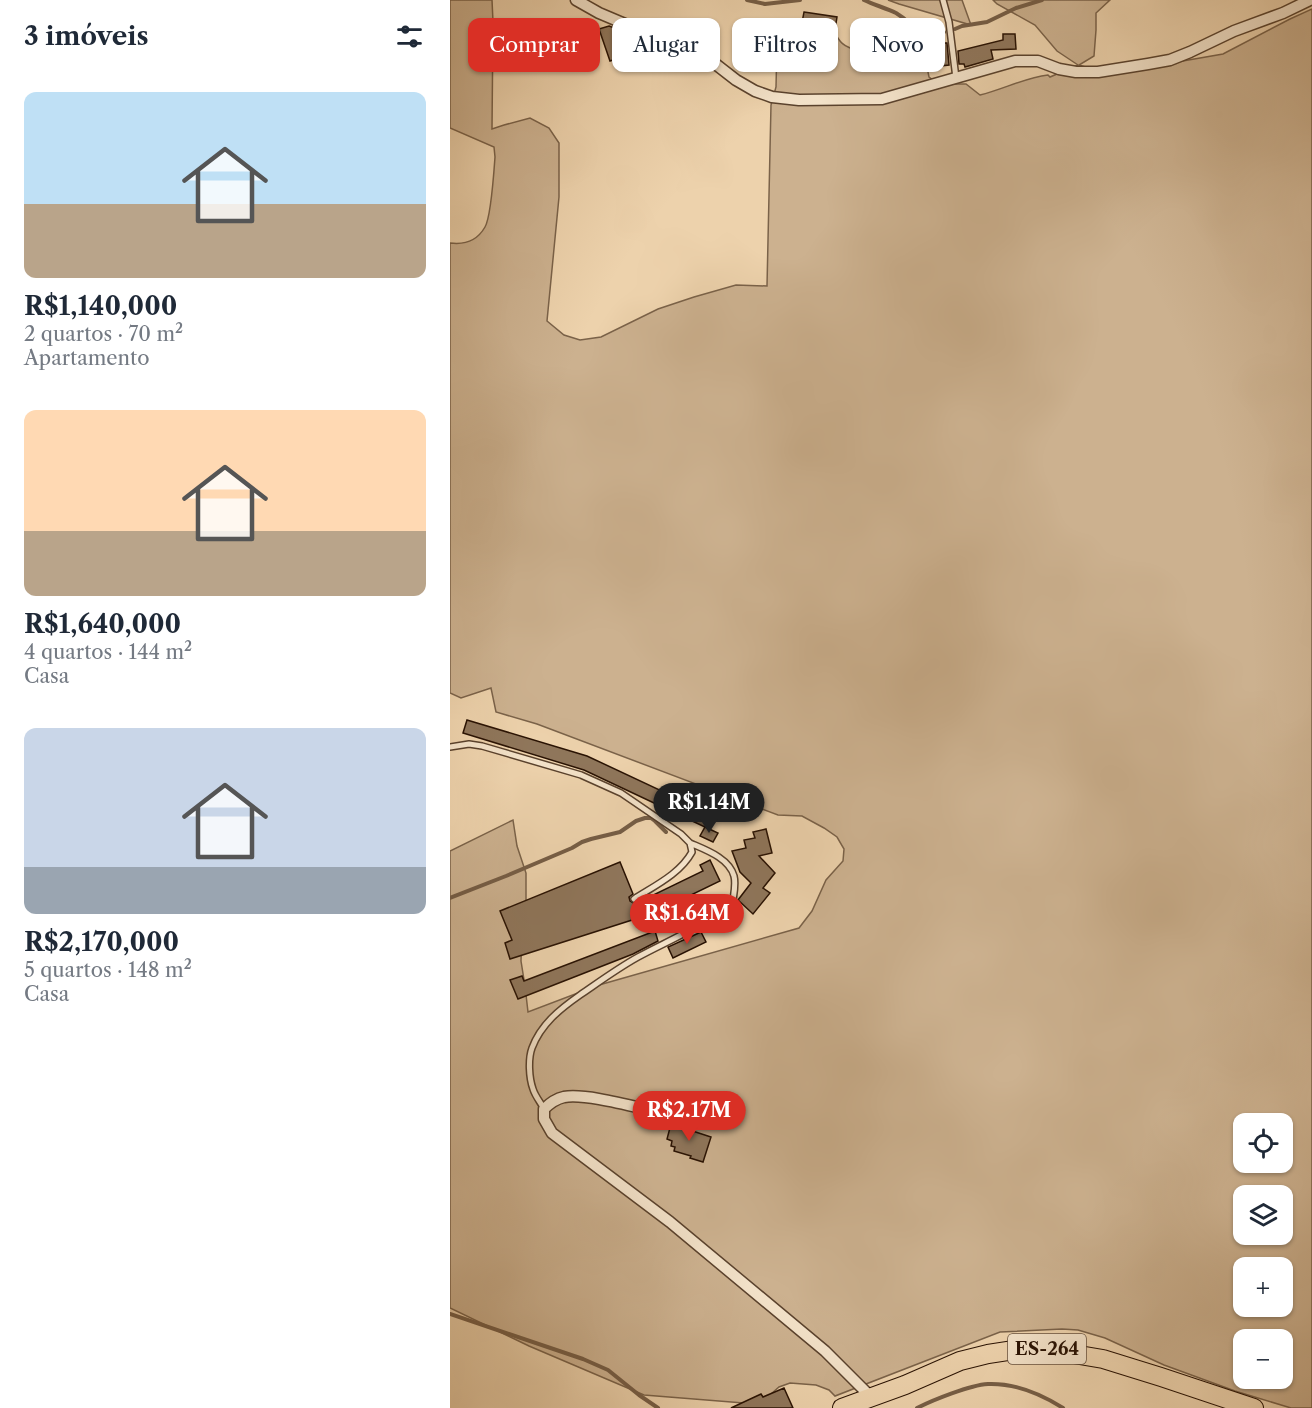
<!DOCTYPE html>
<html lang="pt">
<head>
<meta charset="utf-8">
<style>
	body { margin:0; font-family:"Libre Caslon Text",serif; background:#f2f2f3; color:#1f2937; height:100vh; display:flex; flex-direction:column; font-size:22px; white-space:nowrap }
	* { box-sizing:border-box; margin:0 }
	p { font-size:20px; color:#747a83 }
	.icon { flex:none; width:33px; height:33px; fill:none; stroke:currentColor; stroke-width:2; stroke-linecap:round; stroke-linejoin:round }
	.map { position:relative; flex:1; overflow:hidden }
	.panel { display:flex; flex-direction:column; background:#fff; width:450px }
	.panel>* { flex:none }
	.banner { position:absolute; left:18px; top:18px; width:570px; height:54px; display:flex; gap:12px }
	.tools { position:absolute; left:783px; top:1113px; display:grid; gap:12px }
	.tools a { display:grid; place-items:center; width:60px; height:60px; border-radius:12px; background:#fff; box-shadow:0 2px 4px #0004; font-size:30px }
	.price { position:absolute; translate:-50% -51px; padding:0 14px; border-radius:21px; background:#d93025; color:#fff; font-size:20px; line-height:39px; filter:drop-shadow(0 2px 3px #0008) }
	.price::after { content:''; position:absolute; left:50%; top:36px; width:18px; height:14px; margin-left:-9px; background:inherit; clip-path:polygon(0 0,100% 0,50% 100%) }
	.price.on { background:#222; color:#fff }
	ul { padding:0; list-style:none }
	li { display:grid; align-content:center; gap:12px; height:318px; padding:0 24px }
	li span { display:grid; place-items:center; height:186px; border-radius:12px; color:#555 }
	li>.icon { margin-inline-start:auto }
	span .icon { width:108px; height:108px; fill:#fffc; stroke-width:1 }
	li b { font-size:26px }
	h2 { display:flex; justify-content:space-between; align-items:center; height:72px; padding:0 24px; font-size:26px }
	.tag { padding:0 21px; border-radius:12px; background:#fff; box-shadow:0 2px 4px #0004; font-size:21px; line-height:54px }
	.tag.on { background:#d93025; color:#fff }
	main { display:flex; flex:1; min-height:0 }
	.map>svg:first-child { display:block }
	.green { fill:#ccb18f; stroke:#7a6249; stroke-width:1.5; fill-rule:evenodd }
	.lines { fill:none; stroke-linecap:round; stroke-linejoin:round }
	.stream { stroke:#765e46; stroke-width:4 }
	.building { fill:#8f765b; stroke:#291203; stroke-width:1.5 }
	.lane-casing { stroke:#5a422d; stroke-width:8 }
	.street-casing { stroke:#5a422d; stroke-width:13 }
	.primary-casing { stroke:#291203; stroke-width:20 }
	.lane { stroke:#f3e2c9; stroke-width:5 }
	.street { stroke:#f3e2c9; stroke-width:10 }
	.primary { stroke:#edd2ac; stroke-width:18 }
	.labels { text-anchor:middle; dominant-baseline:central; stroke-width:5; stroke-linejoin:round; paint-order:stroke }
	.shield { fill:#f3e2c9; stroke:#66503e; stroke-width:1.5 }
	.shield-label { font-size:18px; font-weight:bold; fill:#291203 }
</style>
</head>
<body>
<main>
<section class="panel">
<h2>3 imóveis<svg class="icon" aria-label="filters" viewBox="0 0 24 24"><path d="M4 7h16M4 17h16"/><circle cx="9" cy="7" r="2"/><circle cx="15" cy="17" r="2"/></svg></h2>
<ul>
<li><span style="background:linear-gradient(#bfe0f5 60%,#b9a48a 0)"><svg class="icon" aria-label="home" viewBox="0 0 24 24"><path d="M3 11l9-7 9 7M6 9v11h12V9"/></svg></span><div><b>R$1,140,000</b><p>2 quartos · 70 m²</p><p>Apartamento</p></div></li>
<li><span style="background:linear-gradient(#ffd9b3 65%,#b9a48a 0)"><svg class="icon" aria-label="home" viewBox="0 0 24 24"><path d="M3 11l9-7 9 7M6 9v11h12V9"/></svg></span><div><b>R$1,640,000</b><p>4 quartos · 144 m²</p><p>Casa</p></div></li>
<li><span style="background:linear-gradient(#c9d6e8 75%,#9aa5b1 0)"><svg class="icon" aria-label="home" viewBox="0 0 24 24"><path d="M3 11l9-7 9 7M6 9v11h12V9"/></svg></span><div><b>R$2,170,000</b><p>5 quartos · 148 m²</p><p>Casa</p></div></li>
</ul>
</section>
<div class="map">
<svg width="862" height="1408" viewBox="0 0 862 1408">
	<rect width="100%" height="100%" fill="#edd2ac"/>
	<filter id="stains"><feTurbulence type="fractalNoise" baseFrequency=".00333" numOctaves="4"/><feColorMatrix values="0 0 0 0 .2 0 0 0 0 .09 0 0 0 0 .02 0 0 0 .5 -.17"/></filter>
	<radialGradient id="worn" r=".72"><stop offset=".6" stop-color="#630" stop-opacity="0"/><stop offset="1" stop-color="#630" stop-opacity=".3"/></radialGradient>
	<path class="green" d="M0,0H42L43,22L42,129L54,125L80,118L99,128L109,143V197L97,321L114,335L130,340L151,337L208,309L244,297L286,285L317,286L321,105L326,87L327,45L381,26C389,41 392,48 410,50L419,44L427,31L438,30L447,41L453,53L466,61L477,67L479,77L489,84H516L530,95C554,89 574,78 598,75L600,77L628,65L607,51L585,25L547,4L543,0H660L646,13V30L644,56L629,65L642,69L727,62L773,54L840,19L862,9V1408H841L785,1391L714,1365L655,1338L628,1330L612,1329L550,1332L385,1396L379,1390L366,1385L340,1383L329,1387L321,1394L306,1404L194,1395L79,1346L0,1308V851L63,820L67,846L76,873V903L72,931L71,961L75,986L78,1012L149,985L349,928L362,911L376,880L393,861L394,849L387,837L374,828L352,816L328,815L87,724L46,712L41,688L11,698L0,693V243C15,245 27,241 35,227C41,217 44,171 45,157L44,147L0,128ZM794,1124H832V1162H794ZM794,1196H832V1234H794ZM794,1268H832V1306H794ZM794,1340H832V1378H794Z
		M438,0H512L521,25L449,4Z"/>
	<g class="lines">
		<path class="stream" d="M297,0L315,4L350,0
			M414,0C424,5 436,8 446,13C468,26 464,37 494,32
			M505,29L512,26L537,22L566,8L592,0
			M0,898L56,876L122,848L132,842L141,839L170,832L186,821L195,818H201L205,821L216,832
			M0,1314L133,1359L158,1370L189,1395L208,1408
			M467,1408C483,1400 520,1385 538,1384C565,1383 591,1394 613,1408"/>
	</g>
	<path class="building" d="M354,12L387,17L383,43L349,38Z
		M159,26L170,30L172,36L180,33L188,36L193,50L160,61L149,29Z
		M553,34H565L566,49L541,50L543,59L515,67L514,64H509L508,51L553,40Z
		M491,43H497L499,65L472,68L471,55Z
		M17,720L137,756L263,815L257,828L134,770L13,733Z
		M255,827L268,833L263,842L250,836Z
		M316,829L322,853L309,856L325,873L313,888L320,893L303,914L288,900L301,883L290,872L282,851L296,848L294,840L305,838L303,832Z
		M260,860L270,881L204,913L60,959L55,943L62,940L50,911L170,862L183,894L179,897L180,901L185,904L253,871L250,865Z
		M205,931L208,941L183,954L68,999L60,980L72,976L74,981Z
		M251,932L256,942L223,958L218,947Z
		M221,1124L261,1137L253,1162L240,1158L241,1156L224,1151L225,1147L221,1146L222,1141L217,1139Z
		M334,1388L343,1408H281L311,1394L313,1397Z"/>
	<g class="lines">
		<g class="lane-casing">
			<path id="lane" d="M493,0L499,22L506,78
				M0,747L19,744L32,746L131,775L171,793L231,834L240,843L242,852C230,874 204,886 184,899
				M94,1109C91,1103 85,1096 83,1089C79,1078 78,1059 82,1048C91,1024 110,1009 130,995C149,982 168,968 188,957C219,940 258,925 283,900C284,893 286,884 284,876C279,858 256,850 240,843"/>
		</g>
		<g class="street-casing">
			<path id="street" d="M126,0L149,13L175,24L243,43L259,59L286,80L305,91L322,97L349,100L432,99L565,61H588L609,69L626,72H648L698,64L720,60L740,52L784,31L833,13L860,0
				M213,1113C188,1108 137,1093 114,1097C105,1099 100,1103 94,1109V1119L102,1133L220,1222L375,1351L421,1397"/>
		</g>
		<g class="primary-casing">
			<path id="primary" d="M392,1408L455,1385L510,1361L538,1354L564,1350L594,1349L653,1359L711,1377L804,1408"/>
		</g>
		<use href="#lane" class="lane"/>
		<use href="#street" class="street"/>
		<use href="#primary" class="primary"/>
	</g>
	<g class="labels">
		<rect class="shield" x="558" y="1334" width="78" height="30" rx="4.5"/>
		<g class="shield-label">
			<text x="597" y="1349">ES-264</text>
		</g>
	</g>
	<rect width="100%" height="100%" filter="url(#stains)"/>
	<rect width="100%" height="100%" fill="url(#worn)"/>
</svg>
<div class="tools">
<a><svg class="icon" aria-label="locate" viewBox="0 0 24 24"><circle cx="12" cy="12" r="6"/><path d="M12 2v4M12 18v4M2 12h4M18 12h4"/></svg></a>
<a><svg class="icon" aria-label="layers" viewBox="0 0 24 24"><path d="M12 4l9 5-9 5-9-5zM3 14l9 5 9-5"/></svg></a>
<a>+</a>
<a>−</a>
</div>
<b class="price on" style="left:259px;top:834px">R$1.14M</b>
<b class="price" style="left:237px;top:945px">R$1.64M</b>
<b class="price" style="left:239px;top:1142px">R$2.17M</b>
<div class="banner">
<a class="tag on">Comprar</a>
<a class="tag">Alugar</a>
<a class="tag">Filtros</a>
<a class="tag">Novo</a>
</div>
</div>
</main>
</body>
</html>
